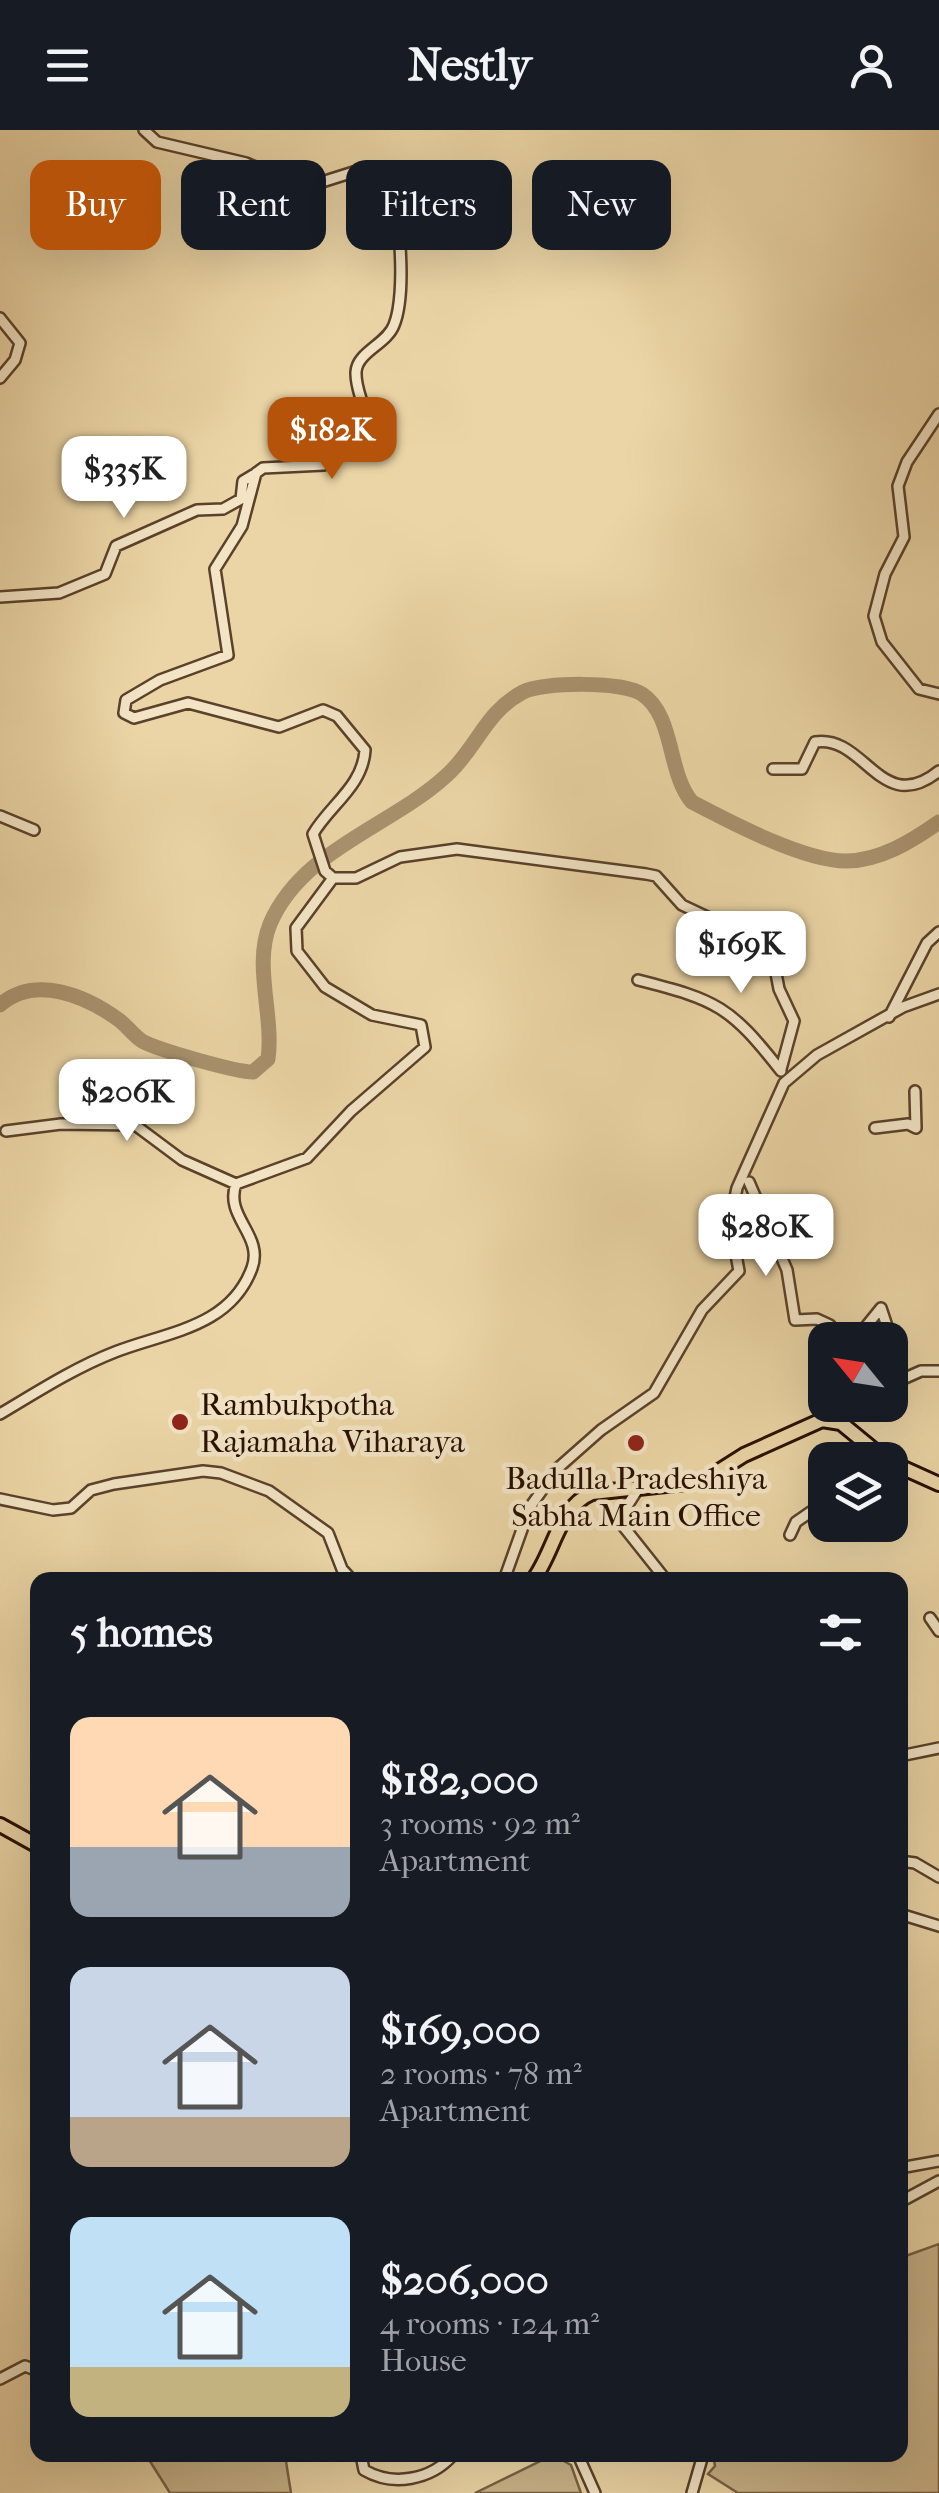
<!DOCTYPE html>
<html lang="en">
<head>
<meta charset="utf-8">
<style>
	body { margin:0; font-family:"IM FELL French Canon",serif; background:#20242c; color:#f1f3f6; height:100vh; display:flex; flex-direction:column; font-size:38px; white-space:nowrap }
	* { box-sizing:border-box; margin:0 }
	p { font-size:32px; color:#9ea1a6 }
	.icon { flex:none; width:55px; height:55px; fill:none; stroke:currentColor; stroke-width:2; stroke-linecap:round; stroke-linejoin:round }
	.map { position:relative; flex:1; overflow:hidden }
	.sheet { position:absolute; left:30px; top:1442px; width:878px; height:890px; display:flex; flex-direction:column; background:#171b24; border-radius:20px; box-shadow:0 10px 40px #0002 }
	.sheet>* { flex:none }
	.guide { position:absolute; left:30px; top:30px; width:880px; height:90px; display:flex; gap:20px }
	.needle { width:65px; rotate:300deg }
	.fabs { position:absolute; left:808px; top:1192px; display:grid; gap:20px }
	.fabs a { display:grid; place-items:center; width:100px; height:100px; border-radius:20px; background:#171b24; box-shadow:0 10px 40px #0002; font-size:50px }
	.price { position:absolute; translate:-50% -85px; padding:0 22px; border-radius:20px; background:#fff; color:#222; font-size:32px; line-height:65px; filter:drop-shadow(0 2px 5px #0008) }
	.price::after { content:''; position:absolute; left:50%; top:60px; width:30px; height:22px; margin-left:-15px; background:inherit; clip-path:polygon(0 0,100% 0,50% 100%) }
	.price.on { background:#b45309; color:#fff }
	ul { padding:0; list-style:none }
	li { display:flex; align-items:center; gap:30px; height:250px; padding:0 40px }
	li span { display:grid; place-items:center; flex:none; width:280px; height:200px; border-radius:20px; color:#555 }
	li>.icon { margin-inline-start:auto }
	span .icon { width:120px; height:120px; fill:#fffc; stroke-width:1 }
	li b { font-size:42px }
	h2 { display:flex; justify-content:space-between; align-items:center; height:120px; padding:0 40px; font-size:42px }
	.chip { padding:0 35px; border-radius:20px; background:#171b24; box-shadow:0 10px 40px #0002; font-size:35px; line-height:90px }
	.chip.on { background:#b45309; color:#fff }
	header { display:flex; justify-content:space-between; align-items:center; height:130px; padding:0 40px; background:#171b24; font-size:45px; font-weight:800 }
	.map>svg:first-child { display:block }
	.green { fill:#cab48a; stroke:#7a6245; stroke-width:2.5 }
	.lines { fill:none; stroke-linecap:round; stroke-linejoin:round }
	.river { stroke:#a9926e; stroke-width:15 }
	.minor-casing { stroke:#5a412a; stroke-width:14 }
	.highway-casing { stroke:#291000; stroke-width:18 }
	.minor { stroke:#f2e4c5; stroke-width:9 }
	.highway { stroke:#ebd5a6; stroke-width:12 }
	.poi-dot { fill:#8f2418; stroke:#f2e4c5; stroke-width:4 }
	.labels { text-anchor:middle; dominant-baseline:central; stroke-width:9; stroke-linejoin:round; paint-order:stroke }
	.poi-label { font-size:32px; fill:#291000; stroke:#f2e4c5; text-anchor:start }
</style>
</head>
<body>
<header><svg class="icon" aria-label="menu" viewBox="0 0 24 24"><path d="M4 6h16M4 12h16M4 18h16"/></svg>Nestly<svg class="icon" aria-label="person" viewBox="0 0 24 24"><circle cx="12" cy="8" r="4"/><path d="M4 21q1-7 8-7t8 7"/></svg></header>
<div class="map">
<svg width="939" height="2363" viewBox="0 0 939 2363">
	<rect width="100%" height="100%" fill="#ebd5a6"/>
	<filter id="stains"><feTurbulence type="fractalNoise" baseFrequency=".002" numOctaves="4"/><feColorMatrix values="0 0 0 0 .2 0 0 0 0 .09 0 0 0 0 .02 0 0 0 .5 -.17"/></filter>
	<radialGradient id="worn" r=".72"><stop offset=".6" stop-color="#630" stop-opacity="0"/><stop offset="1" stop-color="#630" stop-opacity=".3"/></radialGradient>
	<path class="green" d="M939,2114V2363H738L708,2344L715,2336L713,2325H900V2128Z
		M146,2325H285L291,2363H170Z
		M553,2325L571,2335L581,2363H475Z"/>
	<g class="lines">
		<path class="river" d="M0,875C35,844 86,866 119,890C127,896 134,906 142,911C158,920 236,942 253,942L268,929C274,884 253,836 270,794C302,719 391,697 447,645C477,618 485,582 523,562C542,552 623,551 642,564C675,586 667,643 692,672C730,692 804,731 846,731C880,731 912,711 939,692"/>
		<g class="minor-casing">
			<path id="minor" d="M144,0L157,12L246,33L303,58L363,39L385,40C400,70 407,163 394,195C387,214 357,222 356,242C355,266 374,285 361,310L324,335L263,338L256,343L242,396L215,439L228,525L160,550L126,570L124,583L134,588L188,573L279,597L323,580L337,586L365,620C363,656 329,676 313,704L325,741L333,748H356L400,727L457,719L646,744L656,746L682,775L771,817L779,859L794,891L781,939
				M0,188L20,213L15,230L0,248
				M939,284L907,332L898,356L904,407L885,444L874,486L882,512L919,559L939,564
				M0,467L59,463L105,444L116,416L197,380L223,379L241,369L243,351L253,345
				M773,639H802L815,612C865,604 881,688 939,641
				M0,686L34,700
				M638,850C717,870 730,876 781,941
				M889,887L927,813L939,802
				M875,998L908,994L916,998L915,961
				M6,1001L61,994L135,995L182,1030L236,1054
				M749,1052L787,1140L795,1190L817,1189L830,1195L832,1210
				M855,1210L881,1178L893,1214L891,1236L903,1249L921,1241H939
				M0,1284C37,1262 74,1238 115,1222C166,1202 230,1198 252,1138C264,1105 224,1087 236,1054L307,1028L351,981L425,917L421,895L372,885L325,857L297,821L296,798L333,748
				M638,1359L620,1387L623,1396L666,1450
				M0,1369L53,1380L71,1378L91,1360L114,1354L203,1341L221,1343L269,1361L328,1403L342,1439L352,1450
				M790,1405L796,1392L825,1372
				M504,1450L530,1377L558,1338L601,1300L654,1263L702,1180L739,1141L730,1092L737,1058L784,953L817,925L903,877L939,864
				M930,1488L939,1501
				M900,1626L939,1618
				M900,1731L915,1733L939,1747
				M900,1784L939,1796
				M900,2038L939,2031
				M900,2072L939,2051
				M0,2249L25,2236L38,2241
				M361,2325L364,2340C393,2357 431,2350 453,2325
				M578,2325L595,2363
				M692,2363L703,2325"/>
		</g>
		<g class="highway-casing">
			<path id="highway" d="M890,1332L939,1354
				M533,1450C554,1423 558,1377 592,1363L703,1351L744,1325L822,1290L841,1293L886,1330
				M0,1695L38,1716"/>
		</g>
		<use href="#minor" class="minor"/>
		<use href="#highway" class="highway"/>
	</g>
	<g class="poi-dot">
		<circle cx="180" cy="1292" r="10"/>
		<circle cx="636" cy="1313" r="10"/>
	</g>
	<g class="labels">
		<g class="poi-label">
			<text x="200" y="1274">Rambukpotha<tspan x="200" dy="37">Rajamaha Viharaya</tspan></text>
			<text x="636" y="1348" text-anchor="middle">Badulla Pradeshiya<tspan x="636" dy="37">Sabha Main Office</tspan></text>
		</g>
	</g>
	<rect width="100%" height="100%" filter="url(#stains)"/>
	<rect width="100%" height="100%" fill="url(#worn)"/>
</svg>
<div class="fabs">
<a><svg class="needle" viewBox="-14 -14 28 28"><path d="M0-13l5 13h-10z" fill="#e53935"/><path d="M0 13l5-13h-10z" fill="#9ea1a6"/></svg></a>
<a><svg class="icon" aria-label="layers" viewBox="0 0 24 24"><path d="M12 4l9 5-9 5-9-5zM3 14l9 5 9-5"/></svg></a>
</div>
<b class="price on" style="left:332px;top:352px">$182K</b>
<b class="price" style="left:124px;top:391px">$335K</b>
<b class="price" style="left:741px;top:866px">$169K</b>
<b class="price" style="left:127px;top:1014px">$206K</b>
<b class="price" style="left:766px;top:1149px">$280K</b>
<div class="guide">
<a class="chip on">Buy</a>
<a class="chip">Rent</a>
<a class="chip">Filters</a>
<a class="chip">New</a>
</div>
<section class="sheet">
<h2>5 homes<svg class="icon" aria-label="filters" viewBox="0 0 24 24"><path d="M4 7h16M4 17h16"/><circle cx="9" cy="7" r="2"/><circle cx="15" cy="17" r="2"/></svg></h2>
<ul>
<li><span style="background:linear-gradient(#ffd9b3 65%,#9aa5b1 0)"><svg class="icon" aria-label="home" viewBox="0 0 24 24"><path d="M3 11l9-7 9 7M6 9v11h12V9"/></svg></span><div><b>$182,000</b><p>3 rooms · 92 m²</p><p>Apartment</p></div></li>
<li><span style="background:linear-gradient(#c9d6e8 75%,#b9a48a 0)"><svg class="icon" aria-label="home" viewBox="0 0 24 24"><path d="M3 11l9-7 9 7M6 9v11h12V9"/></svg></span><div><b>$169,000</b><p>2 rooms · 78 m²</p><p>Apartment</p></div></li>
<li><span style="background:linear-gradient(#bfe0f5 75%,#c2b280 0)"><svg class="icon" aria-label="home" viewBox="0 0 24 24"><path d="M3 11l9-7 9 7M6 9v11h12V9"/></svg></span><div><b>$206,000</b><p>4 rooms · 124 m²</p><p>House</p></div></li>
</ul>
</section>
</div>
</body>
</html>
